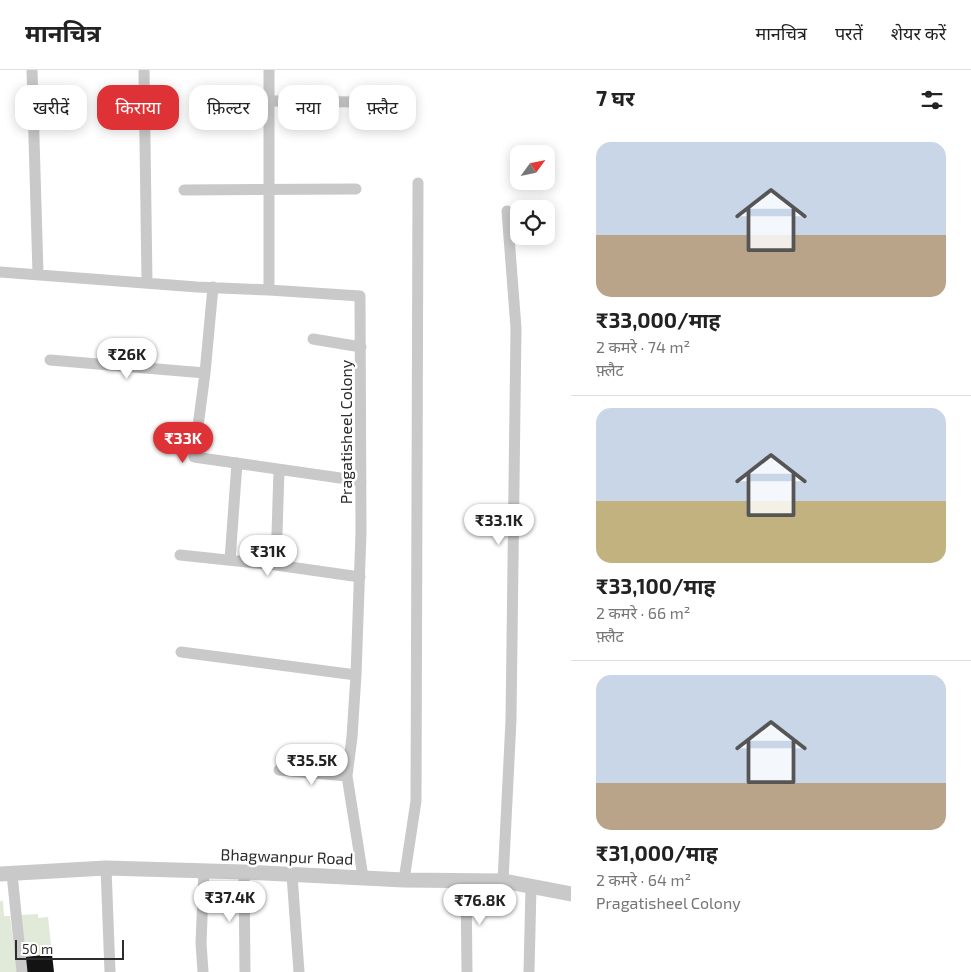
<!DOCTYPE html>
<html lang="hi">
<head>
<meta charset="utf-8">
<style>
	body { margin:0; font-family:"Exo 2","Noto Sans Devanagari",sans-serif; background:#f2f2f2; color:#222; height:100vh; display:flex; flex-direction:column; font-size:19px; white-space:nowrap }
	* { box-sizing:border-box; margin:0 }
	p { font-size:16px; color:#767676 }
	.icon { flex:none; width:28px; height:28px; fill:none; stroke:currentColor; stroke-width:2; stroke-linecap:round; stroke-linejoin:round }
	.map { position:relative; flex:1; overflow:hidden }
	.panel { display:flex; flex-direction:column; background:#fff; width:400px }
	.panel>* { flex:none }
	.banner { position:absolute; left:15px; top:15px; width:475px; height:45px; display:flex; gap:10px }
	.needle { width:32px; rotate:57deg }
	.buttons { position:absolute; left:510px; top:75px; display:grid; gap:10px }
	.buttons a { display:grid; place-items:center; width:45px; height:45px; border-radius:10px; background:#fff; box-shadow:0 2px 12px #0003; font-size:25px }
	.scale { position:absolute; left:15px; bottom:12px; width:109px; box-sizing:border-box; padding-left:5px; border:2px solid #2c2c2c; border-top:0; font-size:14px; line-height:18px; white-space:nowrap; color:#2c2c2c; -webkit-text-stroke:4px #fff; paint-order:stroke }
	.price { position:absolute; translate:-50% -42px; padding:0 11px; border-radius:18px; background:#fff; color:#222; font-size:16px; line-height:32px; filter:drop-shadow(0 1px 2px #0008) }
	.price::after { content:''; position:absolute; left:50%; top:30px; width:15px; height:11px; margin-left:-8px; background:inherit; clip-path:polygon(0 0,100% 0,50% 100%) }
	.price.current { background:#de3236; color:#fff }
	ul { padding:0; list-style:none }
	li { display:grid; align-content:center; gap:10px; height:265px; padding:0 25px }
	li+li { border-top:1px solid #e0e0e0 }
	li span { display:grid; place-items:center; height:155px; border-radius:15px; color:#555 }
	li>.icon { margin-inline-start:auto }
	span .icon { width:90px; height:90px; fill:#fffc; stroke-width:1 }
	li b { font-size:21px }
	h2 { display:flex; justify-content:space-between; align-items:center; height:60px; padding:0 25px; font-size:21px }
	.chip { padding:0 18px; border-radius:15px; background:#fff; box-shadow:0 2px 12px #0003; font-size:18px; line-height:45px }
	.chip.current { background:#de3236; color:#fff }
	header { display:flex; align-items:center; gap:30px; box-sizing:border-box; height:70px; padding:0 25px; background:#fff; border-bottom:1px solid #e0e0e0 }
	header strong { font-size:24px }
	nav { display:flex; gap:28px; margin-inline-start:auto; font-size:18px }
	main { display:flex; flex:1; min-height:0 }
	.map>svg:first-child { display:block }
	.green { fill:#e1e9d9 }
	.building { fill:#131313 }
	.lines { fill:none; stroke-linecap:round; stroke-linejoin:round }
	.minor { stroke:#c9c9c9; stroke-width:11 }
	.tertiary { stroke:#c9c9c9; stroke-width:15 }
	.labels { text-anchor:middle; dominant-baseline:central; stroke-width:5; stroke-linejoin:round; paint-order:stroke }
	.street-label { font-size:16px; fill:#2c2c2c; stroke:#fff }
</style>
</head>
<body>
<header>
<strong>मानचित्र</strong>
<nav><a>मानचित्र</a><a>परतें</a><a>शेयर करें</a></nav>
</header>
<main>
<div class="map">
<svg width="571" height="902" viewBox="0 0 571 902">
	<rect width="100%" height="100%" fill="#fff"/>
	<path class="green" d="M0,831H3L4,846H10L17,902H0Z
		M38,844V848L48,847L52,884L25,887L21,845Z"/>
	<path class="building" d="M52,884L54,902H26L25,887Z"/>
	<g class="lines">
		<path class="minor" d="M32,0L38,204
			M144,0L147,213
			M269,0V220L360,226L361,462L356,605L352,667L347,706L363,807
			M198,30L357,32
			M184,120L356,119
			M0,202L197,217L269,220
			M213,217L205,303L194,387L361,411
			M313,269L361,277
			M50,290L205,303
			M180,485L276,495L360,507
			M230,490L237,393
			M276,495L279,400
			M181,582L356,605
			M279,700L347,706
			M106,798L110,902
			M244,802L245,902
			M12,804L22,902
			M292,805L299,902
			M404,810L416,731L418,113
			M466,810L467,902
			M503,811L511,650L516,258L507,141
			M203,902L201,873L204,800
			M529,902L531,817"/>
		<path class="tertiary" d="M0,804L106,798L244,802L404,810L503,811L571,824"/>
	</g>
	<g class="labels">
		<g class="street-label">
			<text transform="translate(345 362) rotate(-90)">Pragatisheel Colony</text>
			<text transform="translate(287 786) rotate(2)">Bhagwanpur Road</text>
		</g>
	</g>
</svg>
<div class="buttons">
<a><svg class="needle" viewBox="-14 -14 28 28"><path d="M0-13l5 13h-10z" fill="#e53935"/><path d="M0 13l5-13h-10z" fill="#767676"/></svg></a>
<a><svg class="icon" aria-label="locate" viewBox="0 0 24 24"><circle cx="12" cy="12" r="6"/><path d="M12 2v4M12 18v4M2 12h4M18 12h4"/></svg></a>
</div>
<div class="scale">50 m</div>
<b class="price" style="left:127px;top:310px">₹26K</b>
<b class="price current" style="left:183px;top:394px">₹33K</b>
<b class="price" style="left:499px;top:476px">₹33.1K</b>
<b class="price" style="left:268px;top:507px">₹31K</b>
<b class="price" style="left:312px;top:716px">₹35.5K</b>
<b class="price" style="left:230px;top:853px">₹37.4K</b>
<b class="price" style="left:480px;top:856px">₹76.8K</b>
<div class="banner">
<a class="chip">खरीदें</a>
<a class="chip current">किराया</a>
<a class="chip">फ़िल्टर</a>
<a class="chip">नया</a>
<a class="chip">फ़्लैट</a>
</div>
</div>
<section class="panel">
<h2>7 घर<svg class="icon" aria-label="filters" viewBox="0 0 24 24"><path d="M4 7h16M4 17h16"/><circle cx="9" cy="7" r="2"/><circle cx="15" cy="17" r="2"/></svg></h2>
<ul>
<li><span style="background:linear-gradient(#c9d6e8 60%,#b9a48a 0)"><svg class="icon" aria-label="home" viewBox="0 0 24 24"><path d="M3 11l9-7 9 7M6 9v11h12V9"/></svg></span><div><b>₹33,000/माह</b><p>2 कमरे · 74 m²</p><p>फ़्लैट</p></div></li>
<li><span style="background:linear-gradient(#c9d6e8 60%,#c2b280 0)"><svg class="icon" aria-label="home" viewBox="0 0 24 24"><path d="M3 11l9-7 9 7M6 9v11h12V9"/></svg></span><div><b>₹33,100/माह</b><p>2 कमरे · 66 m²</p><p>फ़्लैट</p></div></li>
<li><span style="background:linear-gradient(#c9d6e8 70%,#b9a48a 0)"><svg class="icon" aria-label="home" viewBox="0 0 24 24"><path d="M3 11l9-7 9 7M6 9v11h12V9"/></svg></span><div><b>₹31,000/माह</b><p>2 कमरे · 64 m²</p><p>Pragatisheel Colony</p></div></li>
</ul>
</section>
</main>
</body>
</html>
